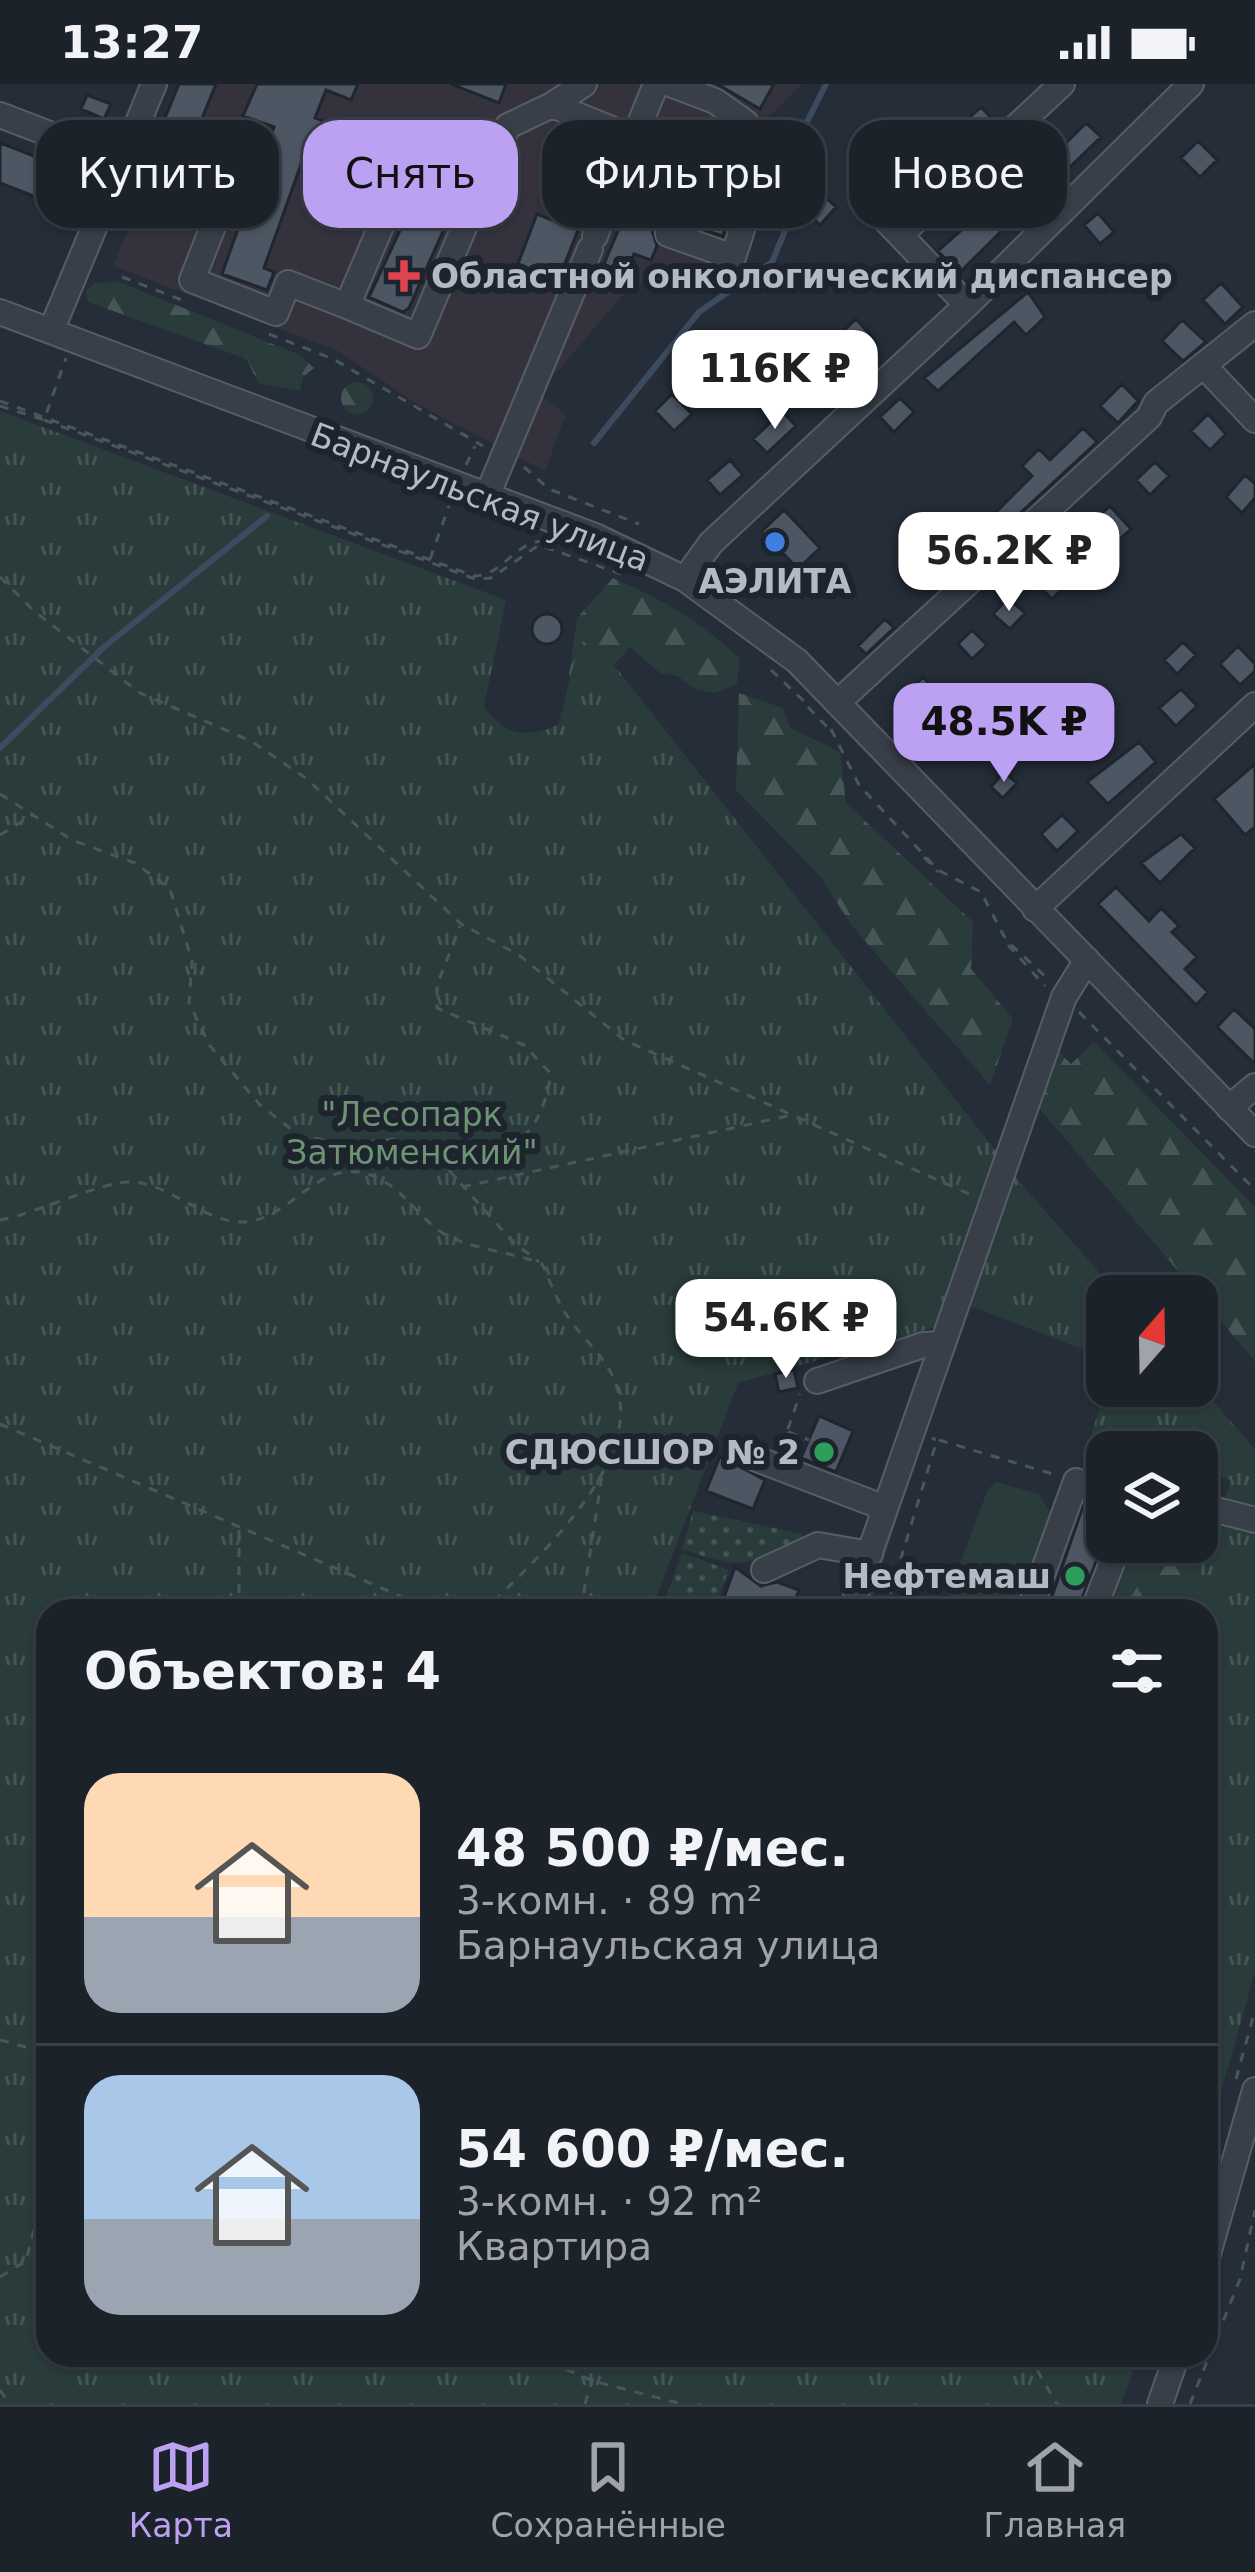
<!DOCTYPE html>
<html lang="ru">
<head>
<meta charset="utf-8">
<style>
	body { margin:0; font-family:"DejaVu Sans",sans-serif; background:#252a32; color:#f1f3f6; height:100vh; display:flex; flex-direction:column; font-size:45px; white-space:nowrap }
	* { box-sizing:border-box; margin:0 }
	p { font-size:39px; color:#a0a4a8 }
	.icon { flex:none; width:66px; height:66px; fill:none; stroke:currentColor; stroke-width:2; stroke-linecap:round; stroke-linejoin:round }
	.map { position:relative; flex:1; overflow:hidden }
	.side { position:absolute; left:36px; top:1515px; width:1182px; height:768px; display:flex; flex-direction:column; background:#1c222a; border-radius:36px; box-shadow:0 3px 9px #0004,0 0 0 3px #3a3f47 }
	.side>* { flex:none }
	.banner { position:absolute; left:36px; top:36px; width:1185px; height:108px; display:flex; gap:24px }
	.needle { width:78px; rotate:20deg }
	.controls { position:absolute; left:1086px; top:1191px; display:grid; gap:24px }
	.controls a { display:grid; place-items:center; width:132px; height:132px; border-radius:24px; background:#1c222a; box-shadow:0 3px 9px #0004,0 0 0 3px #3a3f47; font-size:60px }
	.price { position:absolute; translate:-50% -102px; padding:0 27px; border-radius:24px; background:#fff; color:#222; font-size:39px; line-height:78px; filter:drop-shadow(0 3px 6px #0008) }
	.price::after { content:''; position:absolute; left:50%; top:72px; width:36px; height:27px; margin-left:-18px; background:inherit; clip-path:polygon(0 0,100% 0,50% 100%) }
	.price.active { background:#bca0f2; color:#111 }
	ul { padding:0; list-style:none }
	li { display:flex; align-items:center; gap:36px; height:300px; padding:0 48px }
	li+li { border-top:3px solid #3a3f47 }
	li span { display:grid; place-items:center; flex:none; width:336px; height:240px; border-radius:36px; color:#555 }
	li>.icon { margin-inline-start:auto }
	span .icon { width:144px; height:144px; fill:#fffc; stroke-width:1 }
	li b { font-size:51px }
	h2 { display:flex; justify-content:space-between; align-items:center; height:144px; padding:0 48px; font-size:51px }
	.chip { padding:0 42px; border-radius:36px; background:#1c222a; box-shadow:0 3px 9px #0004,0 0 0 3px #3a3f47; font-size:42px; line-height:108px }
	.chip.active { background:#bca0f2; color:#111 }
	.status { display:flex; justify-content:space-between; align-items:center; height:84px; padding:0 60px; background:#1c222a; direction:ltr }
	.status svg { height:33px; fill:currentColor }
	.tab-bar { display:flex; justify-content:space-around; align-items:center; height:168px; border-top:3px solid #3a3f47; background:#1c222a; font-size:33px; color:#a0a4a8 }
	.tab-bar a { display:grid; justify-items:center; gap:6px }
	.tab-bar .active { color:#bca0f2 }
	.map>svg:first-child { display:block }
	.medical { fill:#34323d }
	.grass { fill:url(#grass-dots) }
	.forest { fill:url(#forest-firs) }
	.park { fill:url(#park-tufts) }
	.pitch { fill:#2a3b3b }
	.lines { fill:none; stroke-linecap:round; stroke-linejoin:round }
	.stream { stroke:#3c4b5f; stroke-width:6 }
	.building { fill:#4d5763; stroke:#1f262f; stroke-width:3 }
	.minor-casing { stroke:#565d66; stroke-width:28 }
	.path { stroke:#48585a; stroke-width:3; stroke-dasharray:9 9; stroke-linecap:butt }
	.minor { stroke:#383f49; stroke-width:24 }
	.health-dot { fill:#e0444e; stroke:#1d242d; stroke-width:4.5 }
	.shop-dot { fill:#3f7fe0; stroke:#1d242d; stroke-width:4.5 }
	.leisure-dot { fill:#2e9e5b; stroke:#1d242d; stroke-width:4.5 }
	.labels { text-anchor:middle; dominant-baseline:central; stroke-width:12; stroke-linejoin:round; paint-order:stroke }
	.poi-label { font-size:33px; font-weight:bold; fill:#b3bac4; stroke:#1d242d; text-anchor:end }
	.street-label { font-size:33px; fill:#b3bac4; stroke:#1d242d }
	.park-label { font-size:33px; fill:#6d9375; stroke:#1d242d }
</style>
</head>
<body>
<div class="status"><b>13:27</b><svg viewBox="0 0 49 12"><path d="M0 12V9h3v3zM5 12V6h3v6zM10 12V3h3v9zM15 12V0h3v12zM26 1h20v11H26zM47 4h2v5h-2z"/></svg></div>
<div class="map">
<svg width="1255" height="2320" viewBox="0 0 1255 2320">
	<defs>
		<pattern id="grass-dots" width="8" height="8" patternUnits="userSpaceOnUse" patternTransform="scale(3)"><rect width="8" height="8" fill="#2a3b3b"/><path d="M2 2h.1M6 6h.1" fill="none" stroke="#465556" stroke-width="1.8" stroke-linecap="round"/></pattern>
		<pattern id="forest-firs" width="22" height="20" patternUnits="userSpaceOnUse" patternTransform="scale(3)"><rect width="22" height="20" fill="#2a3b3b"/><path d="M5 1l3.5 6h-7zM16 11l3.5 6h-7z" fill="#465556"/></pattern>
		<pattern id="park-tufts" width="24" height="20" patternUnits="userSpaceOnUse" patternTransform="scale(3)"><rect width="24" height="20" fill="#2a3b3b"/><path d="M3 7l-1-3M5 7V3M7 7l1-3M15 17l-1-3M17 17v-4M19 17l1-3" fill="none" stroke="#465556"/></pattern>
	</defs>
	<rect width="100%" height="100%" fill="#252d38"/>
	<path class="medical" d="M216,0H803L764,37L762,124L739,178L647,198L622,212L538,310L566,330L545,387L417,320L338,267L113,182L141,115L165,125Z"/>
	<path class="grass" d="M693,1427L802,1450L801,1454C748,1484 740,1485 682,1465Z
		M682,1469L729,1486L718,1515L696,1527H661Z"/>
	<path class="forest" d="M95,199L119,198L300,271L314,284L303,293L300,307L258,299L247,275L88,218L86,206Z
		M341 314a16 16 0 1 1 32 0a16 16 0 1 1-32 0Z
		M613,494C666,518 697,534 740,575L737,600L715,609L694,605L678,592L660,589L630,563L606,590L583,604L569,592L577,534Z
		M739,609L783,624L790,644L840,668L846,719L973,838L971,885L1013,935L990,1001L852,842L820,792L736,706Z
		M1094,958L1255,1123V1277L1033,1017L1052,961L1071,980Z
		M1197,1444L1250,1452L1206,1527H1103L1129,1458H1197Z"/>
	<path class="park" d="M0,327L506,516L484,623C505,651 525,655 558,641L580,556L603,567L1025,1104L1120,1212H1107V1275L964,1219L868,1527H841L942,1241L738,1299L651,1527H48V2271H1139L1121,2320H0Z
		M1197,1299L1255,1365V1888L1206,2061V1527H1184L1231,1397L1197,1384V1368H1119L1089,1357L1107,1301Z"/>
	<path class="pitch" d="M996,1398L1039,1410L1051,1429L1014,1527H963L949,1517L951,1503L988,1405Z"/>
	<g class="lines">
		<path class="stream" d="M594,359L699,228L772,178L795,123L805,42L826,0
			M0,664L104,563L267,432"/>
	</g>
	<path class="building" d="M179,0H216L165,125L133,112Z
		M257,0H358L351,16L326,6L315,34L430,78L447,35L486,50L409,224L403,228L369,213L415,114L304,72L264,184L274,188L267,206L222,190L274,43L243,32Z
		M451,0H506L499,19Z
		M717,0H774L760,25Z
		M87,11L111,20L104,35L81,25Z
		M981,23L996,39L939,92L924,75Z
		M705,35L723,43L698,105L732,118L723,152L664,134L652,146L657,162L651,176L634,170L623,196L601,187L637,102L651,109L680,36L701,45Z
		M1086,39L1101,53L1049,103L1027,80L1050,58L1058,67Z
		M577,56L595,63L582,93L565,85Z
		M1198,57L1217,76L1200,93L1181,74Z
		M0,59L96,96L82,131L0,99Z
		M892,98L911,118L901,128L880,110Z
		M816,105L836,123L820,141L800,122Z
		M1004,108L1022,127L959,189L938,167Z
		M1098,129L1114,148L1100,160L1084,141Z
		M537,130L578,146L555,205L534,197L531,206L511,198Z
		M1221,199L1243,223L1225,240L1203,216Z
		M1028,208L1045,233L1026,251L1014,238L938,307L924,294Z
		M856,235L876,257L850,281L842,272L809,303L786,279L803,262L814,274Z
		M1182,236L1206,258L1183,277L1162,257Z
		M1122,300L1138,317L1118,339L1100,322Z
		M672,310L692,330L674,347L655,327Z
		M900,314L914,328L894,348L880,333Z
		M782,327L796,342L767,369L753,355Z
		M1208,330L1226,350L1210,366L1191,347Z
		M1083,344L1097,358L1000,448L988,436L1032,392L1022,382L1039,365L1050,376Z
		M730,376L743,391L720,411L707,396Z
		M1155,378L1169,392L1150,411L1136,396Z
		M1245,391L1255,400V414L1242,429L1226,413Z
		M1110,422L1131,445L1112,462L1091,439Z
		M784,426L820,464L798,485L762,447Z
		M967,442L984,459L952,492L929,470L941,458L946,463Z
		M1056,471L1076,491L1052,515L1032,495Z
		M1008,514L1025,529L1010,545L993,530Z
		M532 545a15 15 0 1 1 30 0a15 15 0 1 1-30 0Z
		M885,535L894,544L866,570L858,562Z
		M972,546L987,561L972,575L958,560Z
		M1183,558L1196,571L1177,590L1164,576Z
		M1238,562L1255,580V587L1240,601L1220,580Z
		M923,593L941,611L922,630L904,612Z
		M1181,605L1197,622L1176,642L1159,624Z
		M977,638L993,655L969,677L953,660Z
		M1139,658L1156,678L1108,720L1087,698Z
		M1255,680V743L1245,751L1214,715Z
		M1004,688L1017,699L1003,714L991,703Z
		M1062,731L1078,747L1057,767L1041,750Z
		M1181,750L1195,764L1160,799L1141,779Z
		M1116,803L1149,837L1161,824L1179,842L1172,848L1197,873L1185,885L1208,908L1196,921L1098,820Z
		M1234,925L1255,945V980L1217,943Z
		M794,1286L798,1304L779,1308L775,1290Z
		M819,1332L853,1347L836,1388L801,1374Z
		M720,1372L765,1396L753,1425L706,1407Z
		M1092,1396L1107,1402V1449L1077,1527H1047Z
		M735,1483L761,1502L777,1498L799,1506L791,1527H719Z"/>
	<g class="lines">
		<g class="minor-casing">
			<path id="minor" d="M584,0L552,21L634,54L656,0
				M0,31L125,79
				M246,59L192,196L276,229L288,199L347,222
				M479,108L508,42L552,21
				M876,126L967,221
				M384,135L347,222L418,252L474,120
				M668,150L733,173C750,125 759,90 746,39L715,17L670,0
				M900,151L1062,0
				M595,152L634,54
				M0,228L595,452L685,495L797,577L1255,1050
				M51,247L154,0
				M1206,284L1255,336
				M487,412L590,165
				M685,495L711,459L967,221L1191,0
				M838,618L1149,333L1156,319L1255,240
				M1035,825L1255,621
				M1229,1024L1255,1002
				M817,1297L923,1261L943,1260
				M741,1369L885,1424
				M1197,1421L1255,1436
				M764,1486L818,1461L870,1470
				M856,1508L1064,913L1087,876
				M1029,1527L1076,1397
				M1093,1527L1120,1458
				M1206,2177L1255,2006
				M1160,2320L1177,2271"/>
		</g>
		<path class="path" d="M122,193L182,216
			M269,250L333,275L483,362
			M0,317L474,492C504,492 515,455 547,457
			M0,322L44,336L66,274
			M44,336L475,495L491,494L539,461L621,490
			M466,381L475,362
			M524,383L549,405L639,440
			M430,475L449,422
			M0,493L34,527L140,609L251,657L307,695L461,840L519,871L624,956L969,1110
			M771,586L808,621
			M808,623L830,646
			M831,645L859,701L938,786L981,808L1006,856L1048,895
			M0,710L72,756L135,779L170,805L192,877L189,919L210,962L260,1021L300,1052L351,1060L395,1055L438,1074L512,1157L539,1178
			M0,751L34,730
			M924,773L938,788
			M1008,861L1045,902
			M1079,928L1255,1106
			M438,1074C453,1064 465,1067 483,1067C530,1066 544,1029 551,990L524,961L437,924V901L460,842
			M462,1103L792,1031
			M0,1136C35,1130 105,1096 132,1098C174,1100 209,1145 252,1137C291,1130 315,1083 358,1088C403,1094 417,1140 454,1155C482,1166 514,1169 542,1180C550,1196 556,1215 566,1230C581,1254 605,1271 615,1298C647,1377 534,1477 484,1527
			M0,1340L435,1527
			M788,1348L809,1356
			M939,1356L1056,1391
			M782,1362L800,1310
			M1096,1390L1107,1394
			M877,1516L903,1527
			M239,1527V1445
			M581,1527L602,1392
			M885,1527L937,1356L932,1354
			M0,1956L48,1969
			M1236,1995L1255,1926
			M0,2193L26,2177L38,2130L48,2120
			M533,2271L593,2297L682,2320
			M1028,2271L1057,2320
			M0,2306L10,2320
			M585,2320L600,2271
			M1190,2320L1240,2195L1255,2126"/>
		<use href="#minor" class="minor"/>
	</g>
	<path class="health-dot" d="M398 174h12v12h12v12h-12v12h-12v-12h-12v-12h12z"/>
	<circle class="shop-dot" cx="775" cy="458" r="12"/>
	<g class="leisure-dot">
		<circle cx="824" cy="1368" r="12"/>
		<circle cx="1075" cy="1492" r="12"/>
	</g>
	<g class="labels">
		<g class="poi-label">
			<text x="431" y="192" text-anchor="start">Областной онкологический диспансер</text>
			<text x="775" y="497" text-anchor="middle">АЭЛИТА</text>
			<text x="800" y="1368">СДЮСШОР № 2</text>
			<text x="1051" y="1492">Нефтемаш</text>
		</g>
		<g class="street-label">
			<text transform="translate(480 413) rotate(21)">Барнаульская улица</text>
		</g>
		<g class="park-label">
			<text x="412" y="1030">"Лесопарк<tspan x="412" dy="38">Затюменский"</tspan></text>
		</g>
	</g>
</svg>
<div class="controls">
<a><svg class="needle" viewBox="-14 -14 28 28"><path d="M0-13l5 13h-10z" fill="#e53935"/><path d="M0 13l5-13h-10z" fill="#a0a4a8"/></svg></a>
<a><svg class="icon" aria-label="layers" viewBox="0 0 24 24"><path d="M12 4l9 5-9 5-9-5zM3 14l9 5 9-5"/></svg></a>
</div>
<b class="price" style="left:775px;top:348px">116K ₽</b>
<b class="price" style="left:1009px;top:530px">56.2K ₽</b>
<b class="price active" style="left:1004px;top:701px">48.5K ₽</b>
<b class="price" style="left:786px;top:1297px">54.6K ₽</b>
<div class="banner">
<a class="chip">Купить</a>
<a class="chip active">Снять</a>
<a class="chip">Фильтры</a>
<a class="chip">Новое</a>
</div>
<section class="side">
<h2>Объектов: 4<svg class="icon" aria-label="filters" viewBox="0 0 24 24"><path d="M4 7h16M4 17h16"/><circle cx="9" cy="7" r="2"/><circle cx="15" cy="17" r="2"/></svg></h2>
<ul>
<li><span style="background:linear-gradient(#ffd9b3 60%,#9aa5b1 0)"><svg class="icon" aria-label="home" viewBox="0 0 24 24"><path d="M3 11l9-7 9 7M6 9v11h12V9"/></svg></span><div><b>48 500 ₽/мес.</b><p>3-комн. · 89 m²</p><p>Барнаульская улица</p></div></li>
<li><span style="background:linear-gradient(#a9c7e8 60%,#9aa5b1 0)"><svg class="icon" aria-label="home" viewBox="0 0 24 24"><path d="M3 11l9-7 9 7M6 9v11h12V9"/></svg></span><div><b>54 600 ₽/мес.</b><p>3-комн. · 92 m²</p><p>Квартира</p></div></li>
</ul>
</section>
</div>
<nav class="tab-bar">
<a class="active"><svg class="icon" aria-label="map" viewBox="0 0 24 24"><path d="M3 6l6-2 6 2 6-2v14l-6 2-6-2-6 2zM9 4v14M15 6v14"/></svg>Карта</a>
<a><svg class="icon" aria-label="saved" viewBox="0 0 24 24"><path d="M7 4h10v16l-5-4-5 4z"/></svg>Сохранённые</a>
<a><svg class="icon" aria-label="home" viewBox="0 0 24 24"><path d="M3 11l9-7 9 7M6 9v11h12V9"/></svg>Главная</a>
</nav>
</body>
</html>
